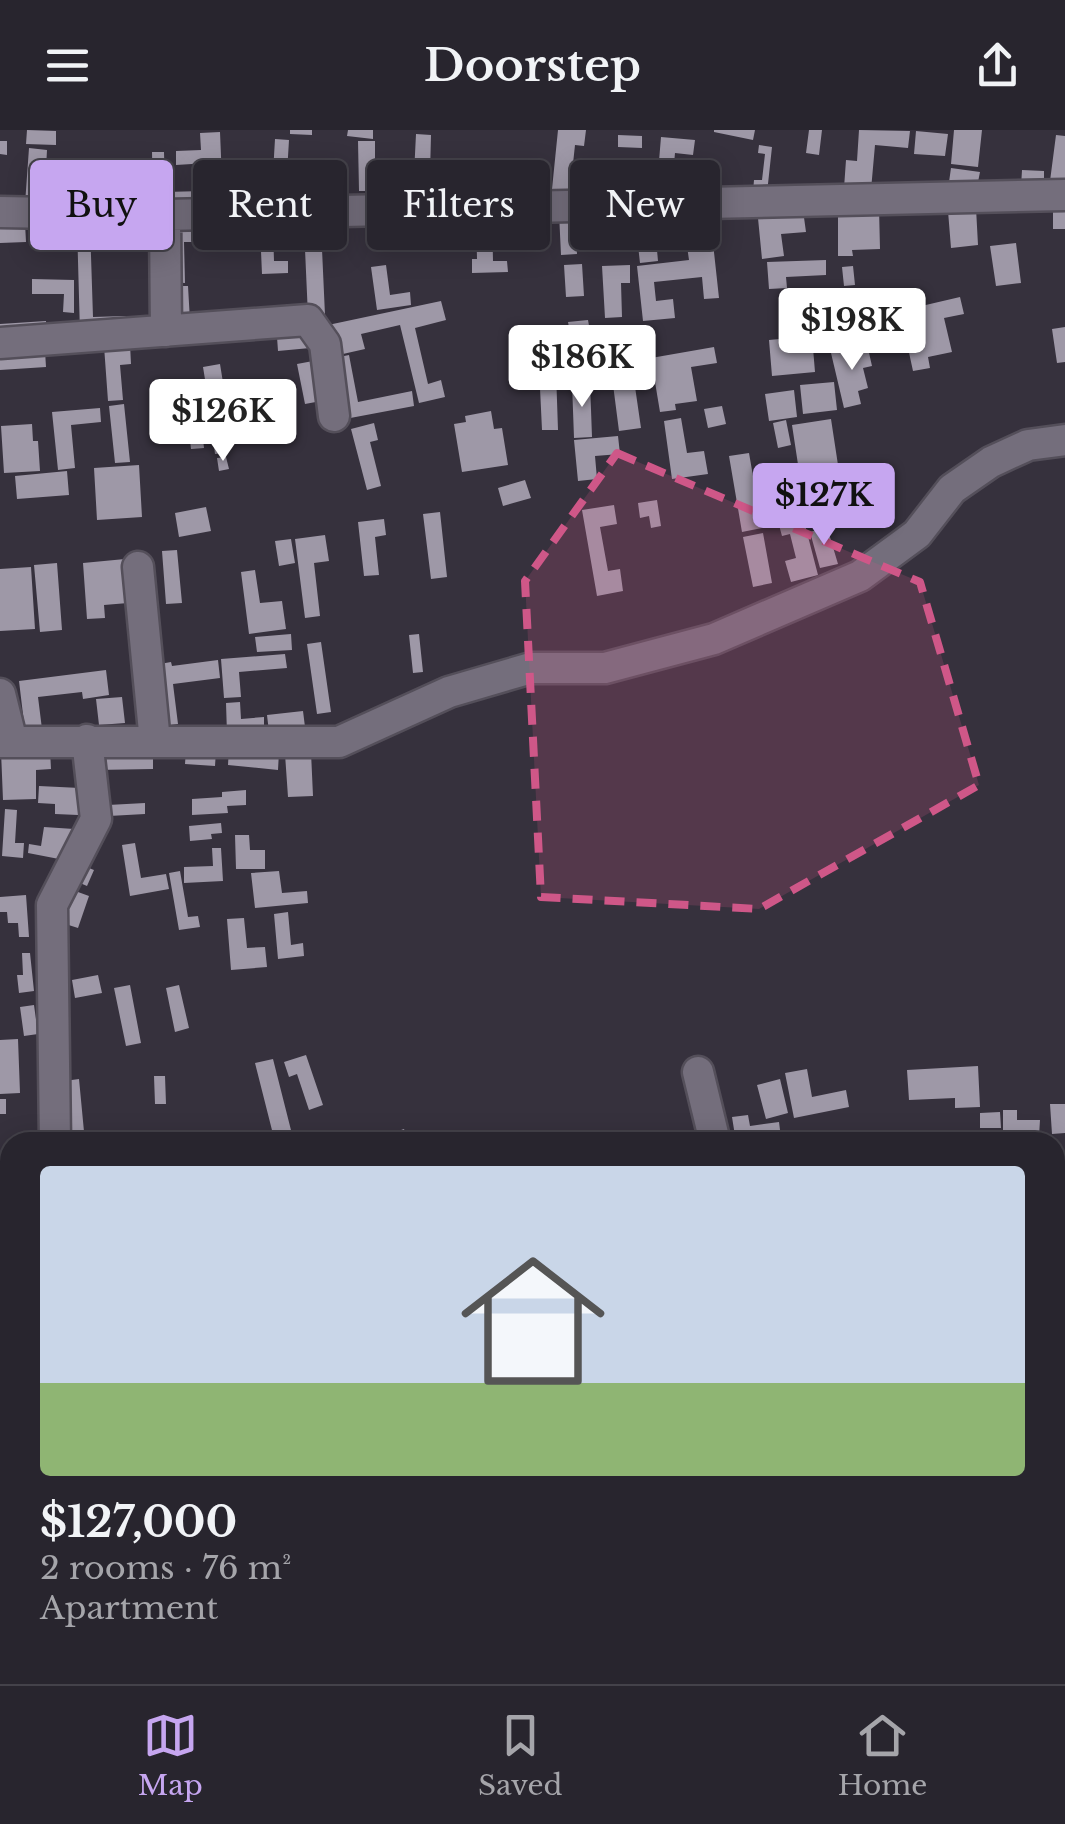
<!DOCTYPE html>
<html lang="en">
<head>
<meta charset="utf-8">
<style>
	body { margin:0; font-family:"Libre Baskerville",serif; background:#34313a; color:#f1f3f6; height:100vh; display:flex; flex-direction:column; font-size:38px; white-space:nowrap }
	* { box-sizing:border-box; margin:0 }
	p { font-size:32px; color:#a5a5aa }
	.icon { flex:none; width:55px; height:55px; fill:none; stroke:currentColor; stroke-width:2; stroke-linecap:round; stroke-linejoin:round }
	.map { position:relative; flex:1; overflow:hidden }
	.side { position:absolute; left:0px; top:1002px; width:1065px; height:552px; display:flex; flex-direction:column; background:#28252e; border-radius:30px 30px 0 0; box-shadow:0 5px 25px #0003,0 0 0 2px #44424a }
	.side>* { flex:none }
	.banner { position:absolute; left:30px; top:30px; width:1005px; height:90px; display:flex; gap:20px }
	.price { position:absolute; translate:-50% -85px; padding:0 22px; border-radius:10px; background:#fff; color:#222; font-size:32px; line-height:65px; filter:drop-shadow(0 2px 5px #0008) }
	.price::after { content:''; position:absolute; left:50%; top:60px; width:30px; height:22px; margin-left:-15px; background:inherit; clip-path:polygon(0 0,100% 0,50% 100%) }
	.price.active { background:#c6a6f0; color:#111 }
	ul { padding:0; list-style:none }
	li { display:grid; align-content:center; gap:20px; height:530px; padding:0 40px }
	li+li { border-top:2px solid #44424a }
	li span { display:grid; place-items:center; height:310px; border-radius:10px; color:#555 }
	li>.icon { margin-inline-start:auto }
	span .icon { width:180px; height:180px; fill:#fffc; stroke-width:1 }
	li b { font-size:42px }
	.pill { padding:0 35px; border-radius:10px; background:#28252e; box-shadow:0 5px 25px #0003,0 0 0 2px #44424a; font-size:35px; line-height:90px }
	.pill.active { background:#c6a6f0; color:#111 }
	header { display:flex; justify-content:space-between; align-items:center; height:130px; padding:0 40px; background:#28252e; font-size:45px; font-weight:600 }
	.dock { display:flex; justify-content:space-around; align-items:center; height:140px; border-top:2px solid #44424a; background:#28252e; font-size:28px; color:#a5a5aa }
	.dock a { display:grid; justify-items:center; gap:5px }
	.dock .active { color:#c6a6f0 }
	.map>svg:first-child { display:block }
	.building { fill:#9e98a7 }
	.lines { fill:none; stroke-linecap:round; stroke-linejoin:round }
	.minor-casing { stroke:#544f5a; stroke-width:35 }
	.minor { stroke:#746e7c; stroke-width:30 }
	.marked { fill:#cf5788; fill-opacity:0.2; stroke:#cf5788; stroke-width:8; stroke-dasharray:20 12; stroke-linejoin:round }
</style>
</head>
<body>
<header><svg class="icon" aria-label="menu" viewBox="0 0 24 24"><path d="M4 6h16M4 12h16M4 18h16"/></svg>Doorstep<svg class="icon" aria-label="share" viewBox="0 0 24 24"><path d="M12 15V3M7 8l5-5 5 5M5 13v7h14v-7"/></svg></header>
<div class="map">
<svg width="1065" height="1554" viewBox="0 0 1065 1554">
	<rect width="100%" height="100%" fill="#36313d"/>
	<path class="building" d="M27,0L56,1V15L26,14Z
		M290,0H312V5L290,4Z
		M348,0H373V9L347,6Z
		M558,0H586L584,16L575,15L572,43L587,44L585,63L552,59Z
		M714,0H755L753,10L714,2Z
		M809,0H822L819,25L806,23Z
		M859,0L910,1L908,18L875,15L871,60L844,58L846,30L857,31Z
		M954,0H982L978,37L951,34Z
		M916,1L948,4L945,26L914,24Z
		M220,2L222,50H209L208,33L176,35V21L201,20L200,3Z
		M416,4L431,5L430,44H414Z
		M618,5L642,6V18L618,17Z
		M1056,5L1065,6V52L1050,51Z
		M661,7L695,10L693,25L675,23L673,45L692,46L691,64L634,60L636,44L642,45L644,29L659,31Z
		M275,9L289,10L285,77L257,75L258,59L272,60Z
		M0,11H7V25L0,24Z
		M358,11H375V45H392V61H359Z
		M759,15L772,17L767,63L753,62L754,50H762L765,24L758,23Z
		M29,18L47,20L45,58H52L50,76L25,74Z
		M152,22H164L165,62L203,61L204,75L153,76Z
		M951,38L980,42L977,57L949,52Z
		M231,40L246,41L243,74L229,73Z
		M1022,40L1044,41V57H1021Z
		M502,41L547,46L545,62L500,57Z
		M591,43L626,44L625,64L590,63Z
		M127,45H147L146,79H127Z
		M54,61H100V77H54Z
		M802,73L806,102L781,104L784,126L762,129L757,78Z
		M1053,75H1065V99H1053Z
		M838,78H879L880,119L852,120L853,126H838Z
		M976,78L978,115L951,118L948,81Z
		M593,81V94L575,95L577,124L561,125L559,83Z
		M492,83L493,131H507L508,142L472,143V129H477L476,84Z
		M654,87L658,131L640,133L635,89Z
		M0,93H25L26,112L0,113Z
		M98,93H152V110L98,111Z
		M77,95H90L93,187L126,186L127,202L80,203Z
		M304,97H321L325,185L308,186Z
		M168,98H197L196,112H184L185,153L169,152Z
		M213,98L246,100L245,114L212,112Z
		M260,98H273L274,131H288V143L262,144Z
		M426,101L427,115L386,118V103Z
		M713,113L719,168L704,169L702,147L654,152L656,171L673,169L675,188L643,191L637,136L689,130L687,116Z
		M1016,113L1021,153L996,156L990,116Z
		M826,130V145L786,147L787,158L769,159L767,132Z
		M582,134L584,166L566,167L564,135Z
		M386,135L390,165L410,162L411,175L377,180L371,137Z
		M630,135V153H621L622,187L605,188L602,136Z
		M853,136L855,155L844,156L842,137Z
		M32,149L74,150V183L63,182L64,164H32Z
		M171,156H188L190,191H173Z
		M960,167L964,184L944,188L952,222L928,227L930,238L913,241L900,181Z
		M441,171L446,190L415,198L428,254L441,250L445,267L419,273L400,195L361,204L365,219L334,226L328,195Z
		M588,190L590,201L570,203L568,192Z
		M46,191L47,205L0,208V194Z
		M1065,197V232L1057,233L1052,199Z
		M308,204L310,218L278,221L277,207Z
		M812,206L815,242L772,246L769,210Z
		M130,214L131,234L120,235L123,270L108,271L104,216Z
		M867,214L872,236L863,238L868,258L858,261L861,274L844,278L831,223Z
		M714,217L717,233L691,237L697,271L675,274L676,280L660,282L651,228Z
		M45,221L46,237L0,240V224Z
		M349,225L358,272L412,261L414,276L345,289L334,228Z
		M313,231L321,271L305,274L297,234Z
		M220,234L226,271L209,274L203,237Z
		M632,236L641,298L619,301L611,239Z
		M556,241L558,300H542L540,258L527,259V242Z
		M590,252L592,307L574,308L572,253Z
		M834,252L837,280L803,284L800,255Z
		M794,260L797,287L769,291L765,264Z
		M124,274L130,332L115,333L109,276Z
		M722,276L726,294L708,298L704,279Z
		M100,278L101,292L71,295L75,338L58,340L52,282Z
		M491,281L494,299L502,298L508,335L462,342L454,294L466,292L465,286Z
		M681,288L687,323L704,321L708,344L672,349L664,291Z
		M831,289L838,335L799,341L792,295Z
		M786,290L791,315L778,318L773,293Z
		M223,292L226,323L215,324L211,293Z
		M374,293L378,310L370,312L381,356L367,360L351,299Z
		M32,294L33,311H38L40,341L4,343L1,296Z
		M202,300L204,318L191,319L189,302Z
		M618,306L620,324L595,326L597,349L578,351L574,310Z
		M749,323L762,398L742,402L729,326Z
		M226,327L229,339L219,341L217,328Z
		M139,335L142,387L97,390L94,338Z
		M67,341L69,365L17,369L15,346Z
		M525,350L531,368L503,376L498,358Z
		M802,364L809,389L804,391L818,445L791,452L785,431L796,428L790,404L782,406L776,384L791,380L788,368Z
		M657,370L661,396L651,398L649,386L640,388L638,373Z
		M614,375L617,394L600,397L608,441L620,439L623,461L597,466L582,380Z
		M206,377L211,401L179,407L175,383Z
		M440,382L447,447L431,449L423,384Z
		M384,389L386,405L375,407L379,445L364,446L358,392Z
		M827,397L838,434L820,438L810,402Z
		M763,403L772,453L753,457L743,407Z
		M325,405L329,431L314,433L320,486L305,488L295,409Z
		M291,409L295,433L279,436L275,411Z
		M177,420L182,473L166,474L162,421Z
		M125,429L128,473L104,475L105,488L87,489L83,433Z
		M57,433L62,500L40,502L34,435Z
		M31,437L35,499L0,501V439Z
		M255,440L260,473L282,471L286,499L249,504L241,442Z
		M291,504L292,520L257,522L255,507Z
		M419,504L423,542L413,543L409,505Z
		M321,512L331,582L317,584L307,514Z
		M285,524L287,538L239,542L241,567L224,568L221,529Z
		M218,530L220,548L173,554L178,594L162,596L154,535L171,532L172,536Z
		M106,540L109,565L83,569L82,562L38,567L42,599L25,601L19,551Z
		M122,567L125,593L99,595L96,569Z
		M240,572L241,589L264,587V602L227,604L226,573Z
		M303,581L305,597L269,602L267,585Z
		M229,617L279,622L278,640L228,635Z
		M186,619L216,621L215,636L185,634Z
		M50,620L51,639L36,640V669L3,670L1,621Z
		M153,622V639L96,640L97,623Z
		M311,622L313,666L288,667L285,624Z
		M39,656L80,658L78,685L55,684V674L38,673Z
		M246,660V675L227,676L228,683L192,685V669L222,667V662Z
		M145,673V684L109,686L108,675Z
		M5,679L17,680L15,713H24L23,728L2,726Z
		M221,693L222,703L211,704L212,709L190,711L189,696Z
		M44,697L74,699L59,729L28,723L29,714L41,716Z
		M235,705H249L250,720H265V739H236Z
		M135,713L141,748L166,744L169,759L130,766L122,715Z
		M212,718H221L223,751L184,753V737L213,736Z
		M79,734L94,740L87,756L73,750Z
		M180,741L188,787L198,786L200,797L179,800L169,743Z
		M279,741L282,763L307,761L308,773L255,778L251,743Z
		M67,758L89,766L78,798L56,791Z
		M26,765L29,807H19L18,793H8L7,782H0V767Z
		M288,782L291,815L303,813L304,826L278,829L274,784Z
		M244,788L247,818L265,817L267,837L231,840L227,789Z
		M22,823H30L34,861L19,863L17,845H23Z
		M98,845L102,863L75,868L72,850Z
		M130,855L141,913L126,916L114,858Z
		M179,855L189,898L175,902L166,858Z
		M34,875L38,904L24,906L20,877Z
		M18,909L20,963L0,964V910Z
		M306,925L323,975L309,980L297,944L289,947L284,932Z
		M273,929L294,1012H275L255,933Z
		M978,936L980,977L955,978V968L909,970L907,940Z
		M807,939L812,967L846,960L849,977L794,988L785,943Z
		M154,946H165L166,974H155Z
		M79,949L85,1012H70L67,978L57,952Z
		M780,949L788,983L766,989L757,955Z
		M0,969H6V984H0Z
		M1050,974H1065V1003L1052,1004Z
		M1003,980H1017V990H1040L1039,1006H1003Z
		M1000,982L1001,998H980V983Z
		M748,985L750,996L779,992L781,1008L736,1012L732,987Z
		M404,999L409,1012H366Z
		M0,1031H10V1046L0,1047Z
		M1065,1208V1275L1055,1276V1209Z"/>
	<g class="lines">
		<g class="minor-casing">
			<path id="minor" d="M0,82L165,85L1065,65
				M165,85L166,201
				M0,213L308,190L325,214L334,286
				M138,437L155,612
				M0,564L12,612
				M0,612H339L449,562L531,538H605L714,509L860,446L917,404L952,359L991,332L1028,315L1065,310
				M698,942L715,1012
				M55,1012L52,775L96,689L87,610
				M1055,1167H1065
				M0,1234L10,1233
				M1055,1354L1065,1353
				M1055,1538L1061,1537
				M747,1554V1545
				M861,1554L968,1545"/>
		</g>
		<use href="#minor" class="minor"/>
	</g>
	<path class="marked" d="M617,323L920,452L979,655L759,779L541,767L525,451Z"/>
</svg>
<b class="price" style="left:852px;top:243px">$198K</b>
<b class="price" style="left:582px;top:280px">$186K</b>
<b class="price" style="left:223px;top:334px">$126K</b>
<b class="price active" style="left:824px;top:418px">$127K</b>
<div class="banner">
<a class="pill active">Buy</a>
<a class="pill">Rent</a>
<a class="pill">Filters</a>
<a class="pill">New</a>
</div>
<section class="side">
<ul>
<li><span style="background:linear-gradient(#c9d6e8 70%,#8fb573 0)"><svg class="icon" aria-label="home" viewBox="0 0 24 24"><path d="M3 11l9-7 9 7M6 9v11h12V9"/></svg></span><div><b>$127,000</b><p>2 rooms · 76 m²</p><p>Apartment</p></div></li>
</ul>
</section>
</div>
<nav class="dock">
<a class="active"><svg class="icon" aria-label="map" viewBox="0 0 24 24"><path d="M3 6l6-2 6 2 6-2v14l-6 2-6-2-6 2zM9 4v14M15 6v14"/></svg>Map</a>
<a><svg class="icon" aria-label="saved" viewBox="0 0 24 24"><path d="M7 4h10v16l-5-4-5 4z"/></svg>Saved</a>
<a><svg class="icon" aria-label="home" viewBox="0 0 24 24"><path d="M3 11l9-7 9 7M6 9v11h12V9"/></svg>Home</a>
</nav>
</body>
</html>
